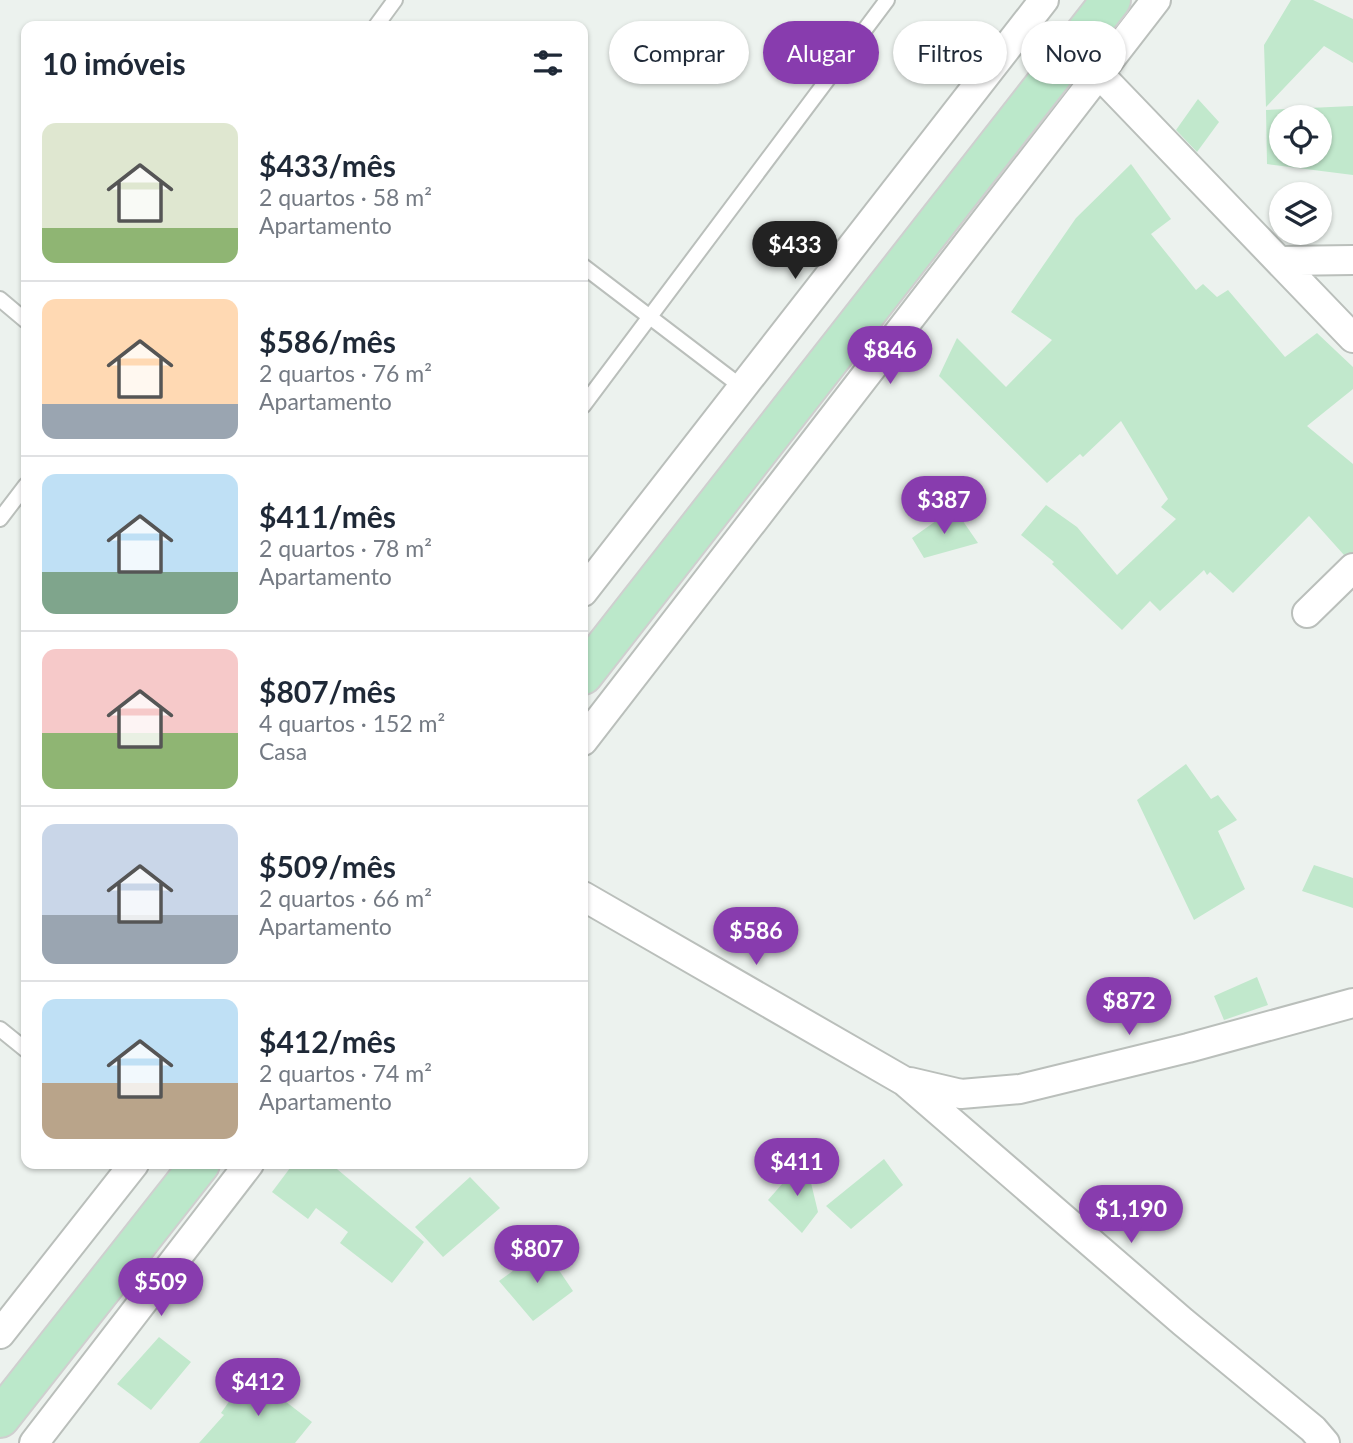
<!DOCTYPE html>
<html lang="pt">
<head>
<meta charset="utf-8">
<style>
	body { margin:0; font-family:Lato,sans-serif; background:#f6f6f7; color:#1f2937; height:100vh; display:flex; flex-direction:column; font-size:26px; white-space:nowrap }
	* { box-sizing:border-box; margin:0 }
	p { font-size:23px; color:#747a83 }
	.icon { flex:none; width:38px; height:38px; fill:none; stroke:currentColor; stroke-width:2; stroke-linecap:round; stroke-linejoin:round }
	.map { position:relative; flex:1; overflow:hidden }
	.side { position:absolute; left:21px; top:21px; width:567px; height:1148px; display:flex; flex-direction:column; background:#fff; border-radius:14px; box-shadow:0 2px 5px #0004 }
	.side>* { flex:none }
	.guide { position:absolute; left:609px; top:21px; width:639px; height:63px; display:flex; gap:14px }
	.fabs { position:absolute; left:1269px; top:105px; display:grid; gap:14px }
	.fabs a { display:grid; place-items:center; width:63px; height:63px; border-radius:50%; background:#fff; box-shadow:0 2px 5px #0004; font-size:35px }
	.price { position:absolute; translate:-50% -60px; padding:0 16px; border-radius:24px; background:#883cae; color:#fff; font-size:23px; line-height:46px; filter:drop-shadow(0 2px 4px #0008) }
	.price::after { content:''; position:absolute; left:50%; top:42px; width:21px; height:16px; margin-left:-10px; background:inherit; clip-path:polygon(0 0,100% 0,50% 100%) }
	.price.on { background:#222; color:#fff }
	ul { padding:0; list-style:none }
	li { display:flex; align-items:center; gap:21px; height:175px; padding:0 21px }
	li+li { border-top:2px solid #e0e1e3 }
	li span { display:grid; place-items:center; flex:none; width:196px; height:140px; border-radius:14px; color:#555 }
	li>.icon { margin-inline-start:auto }
	span .icon { width:84px; height:84px; fill:#fffc; stroke-width:1 }
	li b { font-size:30px }
	h2 { display:flex; justify-content:space-between; align-items:center; height:84px; padding:0 21px; font-size:30px }
	.tag { padding:0 24px; border-radius:32px; background:#fff; box-shadow:0 2px 5px #0004; font-size:24px; line-height:63px }
	.tag.on { background:#883cae; color:#fff }
	.map>svg:first-child { display:block }
	.building { fill:#c1e8cc; fill-rule:evenodd }
	.lines { fill:none; stroke-linecap:round; stroke-linejoin:round }
	.service-casing { stroke:#babfbb; stroke-width:18 }
	.minor-casing { stroke:#babfbb; stroke-width:32 }
	.primary-casing { stroke:#cfcfcf; stroke-width:42 }
	.service { stroke:#fff; stroke-width:14 }
	.minor { stroke:#fff; stroke-width:28 }
	.primary { stroke:#bbe8ca; stroke-width:38 }
</style>
</head>
<body>
<div class="map">
<svg width="1353" height="1443" viewBox="0 0 1353 1443">
	<rect width="100%" height="100%" fill="#ecf2ee"/>
	<path class="building" d="M1291,0H1313L1353,19V63L1324,46L1266,107L1264,45Z
		M1198,99L1219,122L1197,152L1176,130Z
		M1353,106V175L1267,164L1266,110ZM1281,117H1320V156H1281Z
		M1131,164L1171,219L1151,234L1196,290L1203,284L1217,297L1228,290L1285,357L1317,333L1353,367V389L1307,426L1353,464V552L1344,555L1309,516L1233,593L1210,572L1207,575L1204,570L1160,611L1150,601L1122,630L1052,564L1054,562L1021,535L1046,505L1077,527L1117,575L1176,519L1161,507L1168,499L1121,421L1083,457L1080,454L1047,483L939,376L957,338L1006,387L1052,340L1011,312L1076,218Z
		M954,508L978,543L924,558L912,538Z
		M1186,764L1211,799L1218,795L1237,820L1218,831L1245,889L1194,920L1137,800Z
		M1314,865L1353,878V908L1302,891Z
		M1257,977L1268,1005L1224,1020L1214,996Z
		M805,1158L818,1212L802,1233L768,1200Z
		M884,1159L903,1185L851,1229L826,1206Z
		M293,1164H331L424,1242L392,1283L340,1243L348,1232L316,1208L308,1219L272,1192Z
		M470,1177L500,1208L443,1257L415,1227Z
		M544,1248L573,1291L533,1321L499,1281Z
		M159,1337L191,1362L151,1410L117,1384Z
		M249,1373L312,1422L295,1443H199L224,1415L221,1413Z"/>
	<g class="lines">
		<g class="service-casing">
			<path id="service" d="M376,26L395,0
				M583,266L743,388
				M0,299L26,321
				M583,406L887,0
				M0,519L26,485
				M0,1029L26,1050"/>
		</g>
		<g class="minor-casing">
			<path id="minor" d="M1100,75L1353,338
				M1281,261L1353,260
				M583,592L1044,0
				M1307,613L1353,568
				M583,741L1156,0
				M583,896L904,1081L1183,1322L1313,1429L1325,1443
				M910,1082L961,1094L1020,1089L1188,1048L1353,1003
				M0,1334L134,1164
				M34,1443L249,1164"/>
		</g>
		<g class="primary-casing">
			<path id="primary" d="M583,675L1111,0
				M0,1418L200,1164"/>
		</g>
		<use href="#service" class="service"/>
		<use href="#minor" class="minor"/>
		<use href="#primary" class="primary"/>
	</g>
</svg>
<div class="fabs">
<a><svg class="icon" aria-label="locate" viewBox="0 0 24 24"><circle cx="12" cy="12" r="6"/><path d="M12 2v4M12 18v4M2 12h4M18 12h4"/></svg></a>
<a><svg class="icon" aria-label="layers" viewBox="0 0 24 24"><path d="M12 4l9 5-9 5-9-5zM3 14l9 5 9-5"/></svg></a>
</div>
<b class="price on" style="left:795px;top:281px">$433</b>
<b class="price" style="left:890px;top:386px">$846</b>
<b class="price" style="left:944px;top:536px">$387</b>
<b class="price" style="left:756px;top:967px">$586</b>
<b class="price" style="left:1129px;top:1037px">$872</b>
<b class="price" style="left:797px;top:1198px">$411</b>
<b class="price" style="left:1131px;top:1245px">$1,190</b>
<b class="price" style="left:537px;top:1285px">$807</b>
<b class="price" style="left:161px;top:1318px">$509</b>
<b class="price" style="left:258px;top:1418px">$412</b>
<div class="guide">
<a class="tag">Comprar</a>
<a class="tag on">Alugar</a>
<a class="tag">Filtros</a>
<a class="tag">Novo</a>
</div>
<section class="side">
<h2>10 imóveis<svg class="icon" aria-label="filters" viewBox="0 0 24 24"><path d="M4 7h16M4 17h16"/><circle cx="9" cy="7" r="2"/><circle cx="15" cy="17" r="2"/></svg></h2>
<ul>
<li><span style="background:linear-gradient(#dfe7d0 75%,#8fb573 0)"><svg class="icon" aria-label="home" viewBox="0 0 24 24"><path d="M3 11l9-7 9 7M6 9v11h12V9"/></svg></span><div><b>$433/mês</b><p>2 quartos · 58 m²</p><p>Apartamento</p></div></li>
<li><span style="background:linear-gradient(#ffd9b3 75%,#9aa5b1 0)"><svg class="icon" aria-label="home" viewBox="0 0 24 24"><path d="M3 11l9-7 9 7M6 9v11h12V9"/></svg></span><div><b>$586/mês</b><p>2 quartos · 76 m²</p><p>Apartamento</p></div></li>
<li><span style="background:linear-gradient(#bfe0f5 70%,#7fa58c 0)"><svg class="icon" aria-label="home" viewBox="0 0 24 24"><path d="M3 11l9-7 9 7M6 9v11h12V9"/></svg></span><div><b>$411/mês</b><p>2 quartos · 78 m²</p><p>Apartamento</p></div></li>
<li><span style="background:linear-gradient(#f6c9c9 60%,#8fb573 0)"><svg class="icon" aria-label="home" viewBox="0 0 24 24"><path d="M3 11l9-7 9 7M6 9v11h12V9"/></svg></span><div><b>$807/mês</b><p>4 quartos · 152 m²</p><p>Casa</p></div></li>
<li><span style="background:linear-gradient(#c9d6e8 65%,#9aa5b1 0)"><svg class="icon" aria-label="home" viewBox="0 0 24 24"><path d="M3 11l9-7 9 7M6 9v11h12V9"/></svg></span><div><b>$509/mês</b><p>2 quartos · 66 m²</p><p>Apartamento</p></div></li>
<li><span style="background:linear-gradient(#bfe0f5 60%,#b9a48a 0)"><svg class="icon" aria-label="home" viewBox="0 0 24 24"><path d="M3 11l9-7 9 7M6 9v11h12V9"/></svg></span><div><b>$412/mês</b><p>2 quartos · 74 m²</p><p>Apartamento</p></div></li>
</ul>
</section>
</div>
</body>
</html>
